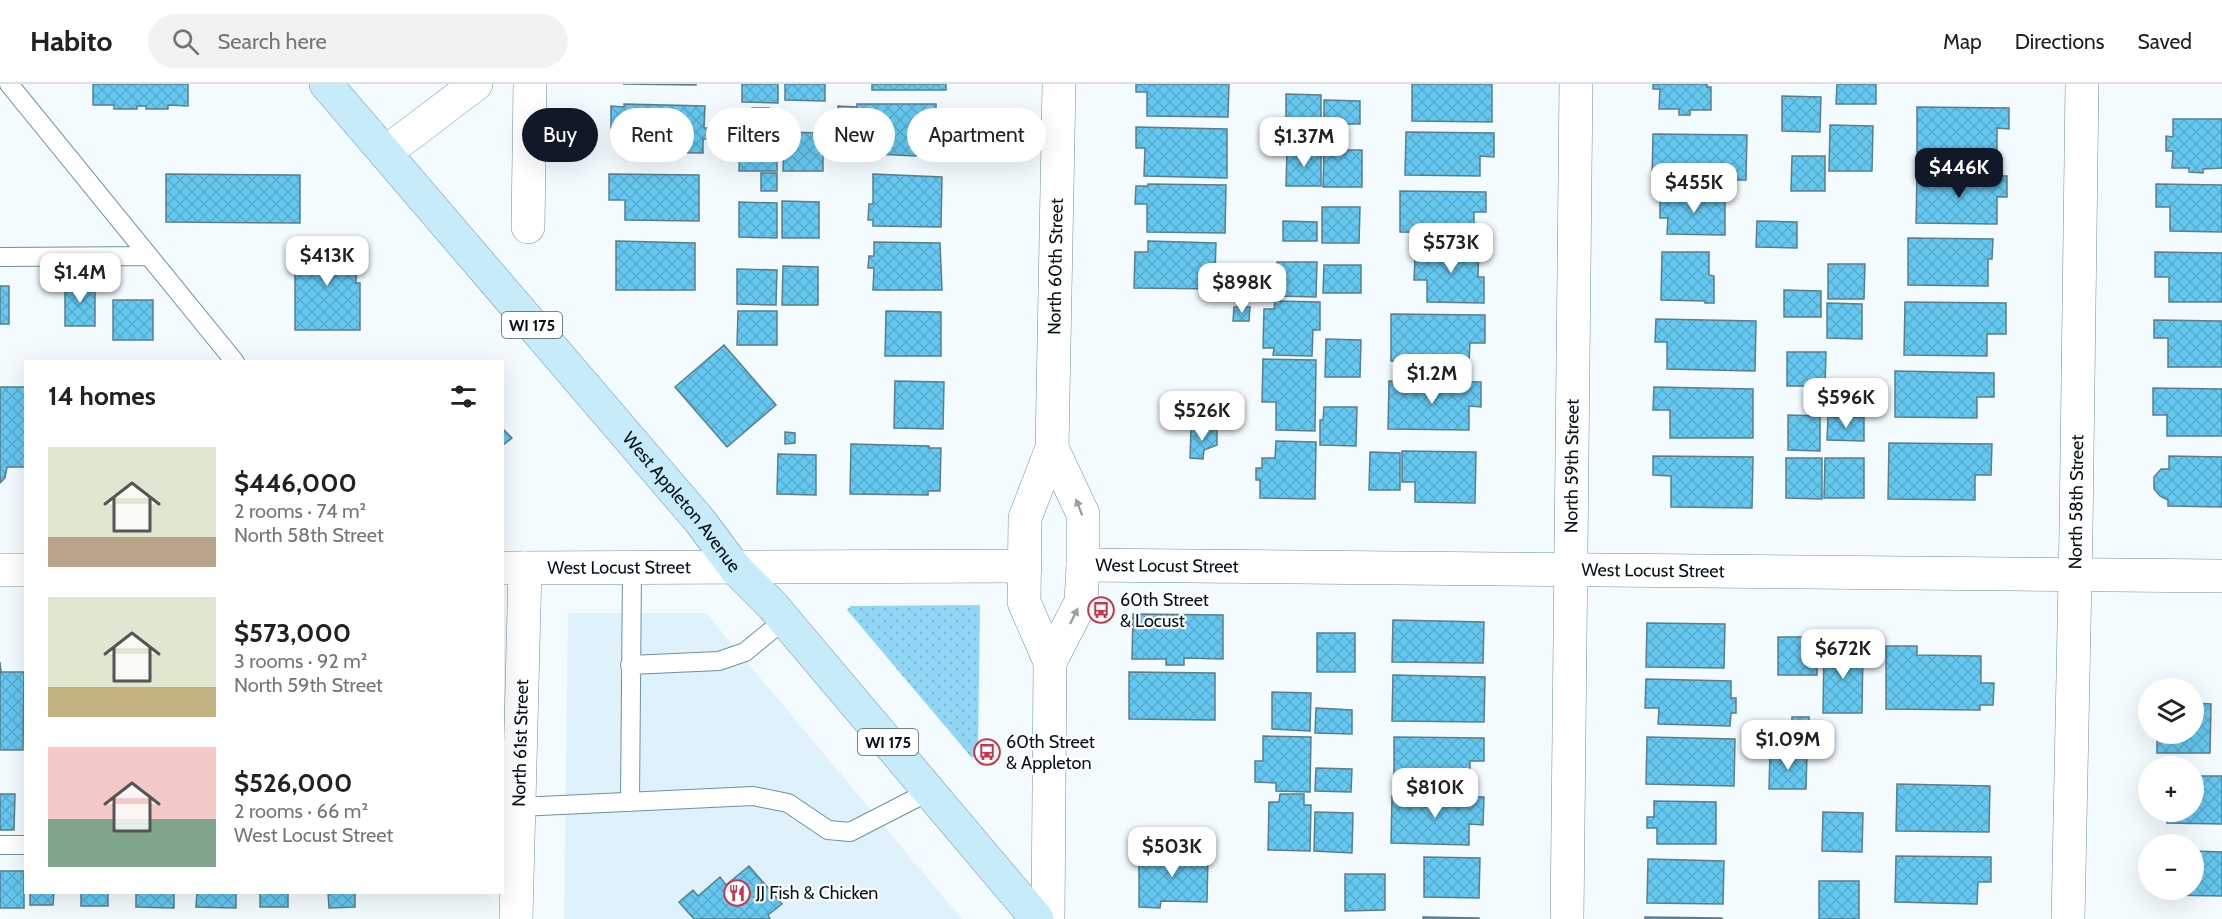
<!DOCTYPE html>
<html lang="en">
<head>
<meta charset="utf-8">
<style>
	body { margin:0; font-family:Cabin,sans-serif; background:#f2f2f2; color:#222; height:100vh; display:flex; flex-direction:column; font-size:22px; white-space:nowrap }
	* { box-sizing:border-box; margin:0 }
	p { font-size:20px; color:#767676 }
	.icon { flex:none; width:33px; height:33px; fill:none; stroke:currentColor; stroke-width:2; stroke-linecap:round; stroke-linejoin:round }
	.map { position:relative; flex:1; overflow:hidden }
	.panel { position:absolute; left:24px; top:276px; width:480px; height:534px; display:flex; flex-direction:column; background:#fff; border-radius:0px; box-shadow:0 6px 24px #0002 }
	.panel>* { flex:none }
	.top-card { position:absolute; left:522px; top:24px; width:570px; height:54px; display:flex; gap:12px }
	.controls { position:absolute; left:2138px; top:594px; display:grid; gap:12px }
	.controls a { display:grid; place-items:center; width:66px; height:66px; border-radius:50%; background:#fff; box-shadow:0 6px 24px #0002; font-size:30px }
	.price { position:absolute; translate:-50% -51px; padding:0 14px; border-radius:12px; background:#fff; color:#222; font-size:20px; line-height:39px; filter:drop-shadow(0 2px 3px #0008) }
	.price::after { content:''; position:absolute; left:50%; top:36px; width:18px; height:14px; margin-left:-9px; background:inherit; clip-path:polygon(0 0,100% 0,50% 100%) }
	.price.current { background:#111827; color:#fff }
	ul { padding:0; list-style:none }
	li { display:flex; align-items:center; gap:18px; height:150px; padding:0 24px }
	li span { display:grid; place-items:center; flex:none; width:168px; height:120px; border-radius:0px; color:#555 }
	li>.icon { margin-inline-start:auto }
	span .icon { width:72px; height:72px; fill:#fffc; stroke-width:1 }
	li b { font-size:26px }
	h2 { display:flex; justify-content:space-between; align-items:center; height:72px; padding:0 24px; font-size:26px }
	.chip { padding:0 21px; border-radius:27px; background:#fff; box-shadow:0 6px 24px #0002; font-size:21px; line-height:54px }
	.chip.current { background:#111827; color:#fff }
	header { display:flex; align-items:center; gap:36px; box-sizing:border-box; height:84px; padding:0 30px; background:#fff; border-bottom:2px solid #e0e0e0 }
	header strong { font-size:28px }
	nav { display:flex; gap:33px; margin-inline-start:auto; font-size:21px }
	.search { width:420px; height:54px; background:#f2f2f2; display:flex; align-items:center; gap:15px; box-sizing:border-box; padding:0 21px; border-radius:33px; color:#767676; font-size:22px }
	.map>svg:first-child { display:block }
	.built { fill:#dff2fb }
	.green { fill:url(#green-dots) }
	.building { fill:url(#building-cross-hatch); stroke:#5a7e8e; stroke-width:1.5 }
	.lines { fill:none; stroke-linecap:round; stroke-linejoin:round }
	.lane-casing { stroke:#6c91a1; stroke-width:20 }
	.street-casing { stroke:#6c91a1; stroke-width:34 }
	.secondary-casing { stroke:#6c91a1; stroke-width:34 }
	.primary-casing { stroke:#6c96a8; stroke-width:34 }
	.lane { stroke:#fff; stroke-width:18 }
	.street { stroke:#fff; stroke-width:33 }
	.secondary { stroke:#fff; stroke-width:33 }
	.primary { stroke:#c8ebfa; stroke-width:33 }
	.oneway { fill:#9ba0a3 }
	.labels { text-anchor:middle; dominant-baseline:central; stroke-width:4.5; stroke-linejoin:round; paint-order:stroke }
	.shield { fill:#fff; stroke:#50595d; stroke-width:1.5 }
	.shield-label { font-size:16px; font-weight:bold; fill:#051218 }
	.street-label { font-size:18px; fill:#051218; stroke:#fff }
	.poi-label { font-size:18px; fill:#051218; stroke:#fff; text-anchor:start }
</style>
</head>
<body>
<header>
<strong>Habito</strong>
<div class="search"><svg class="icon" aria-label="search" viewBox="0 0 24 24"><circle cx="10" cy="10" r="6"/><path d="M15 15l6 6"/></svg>Search here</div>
<nav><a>Map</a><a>Directions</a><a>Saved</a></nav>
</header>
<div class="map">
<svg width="2222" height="835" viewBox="0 0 2222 835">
	<defs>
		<pattern id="green-dots" width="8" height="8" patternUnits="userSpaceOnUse" patternTransform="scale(1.5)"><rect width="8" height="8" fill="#91d6f4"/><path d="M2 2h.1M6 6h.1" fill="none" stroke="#7cb7d0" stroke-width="1.8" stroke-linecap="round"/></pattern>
		<pattern id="building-cross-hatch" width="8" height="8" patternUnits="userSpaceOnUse" patternTransform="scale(1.5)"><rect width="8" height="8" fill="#65c8f0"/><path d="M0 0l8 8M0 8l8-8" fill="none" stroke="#56abcd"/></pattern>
	</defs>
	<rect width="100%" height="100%" fill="#f3fbfe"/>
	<path class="built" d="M568,529H706L962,835H564Z"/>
	<path class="green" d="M980,521L978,669L972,674L847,526L851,522Z"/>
	<path class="building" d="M93,0H188V22L168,21V25H146V22H137V25H114V21H93Z
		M623,0H696V1Z
		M742,0H778V19L742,18Z
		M785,0H825V17L785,16Z
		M872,0H946V6H872Z
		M1136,0H1229L1228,33L1147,32V8H1136Z
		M1412,0H1492V38L1412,37Z
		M1653,0H1707V3H1711V26H1690V31H1679V25H1659L1660,5H1653Z
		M1837,0H1876V20H1836Z
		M1286,10L1321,11V44L1286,43Z
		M1782,12L1821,13L1820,48L1782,47Z
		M1324,16L1360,17V40H1324Z
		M624,20L705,22L704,44H708V55H703V69L623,68V44H611V22L624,23Z
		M857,20H936V43H949L948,69L917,68L916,72L856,69V56H838V22L857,23Z
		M1917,23L2009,24V45L1997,44V68H1917Z
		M752,24H769L768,50H751Z
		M2173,35H2222V84L2203,85V89L2189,88V84H2172L2173,67H2166V52L2173,53Z
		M1830,41L1873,42L1872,87H1829Z
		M1136,43L1227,45V94L1144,92L1145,64H1136Z
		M784,48L823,49V87H783Z
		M1406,48L1494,49V73L1480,72V92L1405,91Z
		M1653,50L1747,51L1746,96H1714V98L1652,95Z
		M740,51H777V87H739Z
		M1287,66H1321V102H1286Z
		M1324,66H1362V103H1323Z
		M1792,72H1825V107H1791Z
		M761,89H777V107H761Z
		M166,90L300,91V139L166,138Z
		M609,90L699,91V137L625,136V116H609Z
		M873,90L942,93L941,143L873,142V136H868L869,120H873Z
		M1917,90L2007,92V113H1997V140L1916,139Z
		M1148,100L1226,101L1225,149L1147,148V120H1135L1136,102H1148Z
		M2156,100L2222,101V148L2170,147V123H2156Z
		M1400,107L1486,108V128H1474V149L1400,148Z
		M1660,110L1725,111V151L1667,150L1668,134H1660Z
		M782,117L819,118V154H782Z
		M739,118L777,119V154L739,153Z
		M1322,123H1360L1359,159H1322Z
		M1283,137L1317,138V157H1283Z
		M1757,137L1797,138V164L1756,163Z
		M1908,154L1993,155L1992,175H1988V202L1908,201Z
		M616,157L695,159V206H616Z
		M1148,157L1216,159L1215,188L1222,189V205L1134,204L1135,168H1148Z
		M874,158L940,159L942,206H873L874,184H868L869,172H874Z
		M295,159H357L356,199H360V246H295Z
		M1428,160L1479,162L1478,193H1484V219L1427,218V196H1414L1415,174H1428Z
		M1662,168H1709V191L1714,192V219H1705V217L1661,216Z
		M2155,168L2222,169V218H2169V193H2155Z
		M1277,178H1317L1316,213L1276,212Z
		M1828,180H1865L1864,215H1828Z
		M1324,181H1361V209H1323Z
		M783,182L818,183V221H782Z
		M737,185L777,186L776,221L737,220Z
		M65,199H95V242H65Z
		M0,202H9V240H0Z
		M1784,206L1821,207V233H1784Z
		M113,216H153V256H113Z
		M1275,217L1320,218V246H1313L1312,272L1273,271L1274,264H1263L1264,225H1274Z
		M1905,218L2006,219V250H1987V272L1904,271Z
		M1827,219L1862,220V255L1827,254Z
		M1234,223H1250L1249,237H1233Z
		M738,227H777V261H737Z
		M886,227L941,228V272H885Z
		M1391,230L1485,231V259H1470L1469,278L1391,277Z
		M1656,235L1756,237L1755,287L1667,285V258H1655Z
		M2154,236L2222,237V283H2168V254H2154Z
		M1326,255L1361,256L1360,293H1325Z
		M724,261L776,321L727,363L675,303Z
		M1787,268H1826L1825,302H1787Z
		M1263,275L1316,276L1315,347L1276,346V318H1262Z
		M1895,287L1994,289V313H1977V334L1895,333Z
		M895,297L944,298L943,345L894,344Z
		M1389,297L1481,298V323L1469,322V346L1388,345Z
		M0,303H26V383H7L5,394L0,399Z
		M1654,303L1753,305V354H1670V326H1653Z
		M2153,304L2222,305V352H2167V331H2153Z
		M1324,323H1357L1356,362L1320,361V336H1323Z
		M1216,327H1233V343H1216Z
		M1788,331L1820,332V367L1788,366Z
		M1828,333H1864V357L1827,356Z
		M502,344L512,354L502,362Z
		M1191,345L1217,346V361L1204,366L1203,375L1190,374Z
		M785,348L795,349V359L785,360Z
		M1276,357L1316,358L1315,415L1260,414V396H1256V384H1262V374H1275Z
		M1889,359L1992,360L1991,391H1975V416L1888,415Z
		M851,360L929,362V364H941L940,407H928V411L850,410Z
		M1402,367L1476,368L1475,419L1415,418V398H1402Z
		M1370,368L1400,369V406H1369Z
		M778,370L816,371V411L777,410Z
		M1653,372L1753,373L1752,424L1671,423V392L1653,391Z
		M2169,372L2222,373V423L2168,422V416L2160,412L2154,405V393L2161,385H2169Z
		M1786,374H1822V415L1786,414Z
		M1825,374H1864V414H1824Z
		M1133,530L1223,531V575L1184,574V581H1166V575H1132Z
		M1393,536L1484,538L1483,579L1392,578Z
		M1647,539L1725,540L1724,584L1646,583Z
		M1317,549H1355V588H1317Z
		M1778,553H1817V591H1778Z
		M1886,562H1917V571L1981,572V599H1994L1993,621H1980V626L1886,625Z
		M1824,563H1863L1862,629H1823Z
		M0,578L1,588H24L23,666H0Z
		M1129,588L1215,589V636L1129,635Z
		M1393,591L1485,593L1484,638L1392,637Z
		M1646,595L1731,597V614H1736V629H1731L1730,642L1658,640L1659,624H1645Z
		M1272,608L1311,609L1310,647L1272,645Z
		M2193,619L2211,620L2210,669H2157V650H2193Z
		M1316,624L1352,626V650L1315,649Z
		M1792,633H1809V653H1792Z
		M1263,652L1311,653L1310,708L1276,707V699L1255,698V677H1263Z
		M1394,653L1484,654V677H1470V701L1394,700Z
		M1647,653L1735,655L1734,702L1646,700Z
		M1770,669H1807L1806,705H1769Z
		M1316,684L1352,685L1351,708L1315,707Z
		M2193,692H2222V740L2167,739L2168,733H2164V728H2193Z
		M1897,700L1990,702L1989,748L1896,747Z
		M0,710H15L14,746H0Z
		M1280,710H1304V721H1311L1310,767L1268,766L1269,718H1279Z
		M1392,712L1484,713L1483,741L1469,740V761L1391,759Z
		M1654,717L1716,718V760H1657V744H1647V733H1654Z
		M1315,728L1353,729L1352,769L1314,767Z
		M1823,728L1863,729L1862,768L1822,767Z
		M2193,767L2222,768V812L2164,811V806H2193Z
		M1139,769L1208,770L1207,818L1161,817L1160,824L1139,823Z
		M1896,772L1991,773V798H1978L1977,820L1895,818Z
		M1424,773L1480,774L1479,814L1424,813Z
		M1648,775L1724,777L1723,820L1647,819Z
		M749,782L782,820L768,831L770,835H694L679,818L693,806L698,812L720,793L726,801Z
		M0,787H24V824H0Z
		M1345,790H1385V826L1345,827Z
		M1819,797H1859V835H1819Z
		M30,808H54L53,821H30Z
		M81,808H108V822H81Z
		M136,808H174V824L136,823Z
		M197,808H236V824L196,823Z
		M260,808H288V823H260Z
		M328,808H355V823L329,824Z
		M1423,833L1479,834V835H1423Z
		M1645,833L1722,834V835H1645Z"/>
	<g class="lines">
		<g class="lane-casing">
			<path id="lane" d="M9,0L235,278
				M0,173L148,172
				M630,581L719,577L745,568L784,536
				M630,718L632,484
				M519,723L753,712L788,719L828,746L850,748L930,707
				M0,761H26"/>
		</g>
		<g class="street-casing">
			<g id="street">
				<path d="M385,69L476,0"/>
				<path d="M528,143L530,0"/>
				<path id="s1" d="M502,484L1025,482"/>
				<path d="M0,486H26"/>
				<path id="s2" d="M516,835L525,484"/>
				<path id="s3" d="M1567,835L1576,0"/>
				<path id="s4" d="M2068,835L2076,446L2082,0"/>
			</g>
		</g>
		<g class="secondary-casing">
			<g id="secondary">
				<path id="s5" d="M1083,481L2222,492"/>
				<path d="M1050,578L1081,518L1083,481V430L1052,364"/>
				<path id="s6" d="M1048,835L1050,578L1024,518L1025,434L1052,364L1059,0"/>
			</g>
		</g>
		<g class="primary-casing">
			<g id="primary">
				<path id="s7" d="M326,0L700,437L735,484L772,521L1037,835"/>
			</g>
		</g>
		<use href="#lane" class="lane"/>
		<use href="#street" class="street"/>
		<use href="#secondary" class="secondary"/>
		<use href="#primary" class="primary"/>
	</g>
	<defs><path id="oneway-solid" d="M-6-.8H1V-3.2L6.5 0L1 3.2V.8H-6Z" transform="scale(1.5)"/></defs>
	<g class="oneway">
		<use href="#oneway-solid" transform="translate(1079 423) rotate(-111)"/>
		<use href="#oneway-solid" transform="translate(1074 532) rotate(-64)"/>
	</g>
	<defs>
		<g id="bus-ring" transform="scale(1.35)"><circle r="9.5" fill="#fff" stroke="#c7374d" stroke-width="1.5"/><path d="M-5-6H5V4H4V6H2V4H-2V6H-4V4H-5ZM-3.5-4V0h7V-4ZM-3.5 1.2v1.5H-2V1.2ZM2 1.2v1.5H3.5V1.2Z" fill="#c7374d"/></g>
		<g id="restaurant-ring" transform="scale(1.35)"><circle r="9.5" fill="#fff" stroke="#c7374d" stroke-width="1.5"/><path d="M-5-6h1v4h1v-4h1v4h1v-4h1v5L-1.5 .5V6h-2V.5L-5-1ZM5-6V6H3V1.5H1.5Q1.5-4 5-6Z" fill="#c7374d"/></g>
	</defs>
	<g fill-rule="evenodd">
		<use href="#bus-ring" x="1101" y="526"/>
		<use href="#bus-ring" x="987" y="668"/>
		<use href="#restaurant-ring" x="737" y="809"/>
	</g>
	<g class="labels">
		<g class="shield">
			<rect x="502" y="228" width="60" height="26" rx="4.5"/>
			<rect x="858" y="645" width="60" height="26" rx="4.5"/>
		</g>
		<g class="shield-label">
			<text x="532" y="241">WI 175</text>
			<text x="888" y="658">WI 175</text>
		</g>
		<g class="street-label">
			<text stroke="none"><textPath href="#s6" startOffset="663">North 60th Street</textPath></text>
			<text stroke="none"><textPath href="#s3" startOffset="453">North 59th Street</textPath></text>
			<text stroke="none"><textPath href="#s7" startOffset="549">West Appleton Avenue</textPath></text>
			<text stroke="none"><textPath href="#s4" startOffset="417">North 58th Street</textPath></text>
			<text stroke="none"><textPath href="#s5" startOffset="84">West Locust Street</textPath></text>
			<text stroke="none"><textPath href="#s1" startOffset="117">West Locust Street</textPath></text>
			<text stroke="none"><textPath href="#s5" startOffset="570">West Locust Street</textPath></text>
			<text stroke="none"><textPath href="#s2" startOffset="176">North 61st Street</textPath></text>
		</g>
		<g class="poi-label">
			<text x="1120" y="516">60th Street<tspan x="1120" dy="21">&amp; Locust</tspan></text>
			<text x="1006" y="658">60th Street<tspan x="1006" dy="21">&amp; Appleton</tspan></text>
			<text x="756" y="809">JJ Fish &amp; Chicken</text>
		</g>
	</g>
</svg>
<div class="controls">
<a><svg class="icon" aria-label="layers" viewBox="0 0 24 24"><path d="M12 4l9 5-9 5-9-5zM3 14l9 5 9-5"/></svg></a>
<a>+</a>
<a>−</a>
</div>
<b class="price" style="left:1304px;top:84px">$1.37M</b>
<b class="price current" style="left:1959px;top:115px">$446K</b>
<b class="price" style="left:1694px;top:130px">$455K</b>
<b class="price" style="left:1451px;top:190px">$573K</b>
<b class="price" style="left:327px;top:203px">$413K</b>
<b class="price" style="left:80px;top:220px">$1.4M</b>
<b class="price" style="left:1242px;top:230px">$898K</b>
<b class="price" style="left:1432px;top:321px">$1.2M</b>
<b class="price" style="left:1846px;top:345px">$596K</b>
<b class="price" style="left:1202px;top:358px">$526K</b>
<b class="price" style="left:1843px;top:596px">$672K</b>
<b class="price" style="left:1788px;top:687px">$1.09M</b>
<b class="price" style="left:1435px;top:735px">$810K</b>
<b class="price" style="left:1172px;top:794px">$503K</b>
<div class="top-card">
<a class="chip current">Buy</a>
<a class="chip">Rent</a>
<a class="chip">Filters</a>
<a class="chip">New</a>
<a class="chip">Apartment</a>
</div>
<section class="panel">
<h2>14 homes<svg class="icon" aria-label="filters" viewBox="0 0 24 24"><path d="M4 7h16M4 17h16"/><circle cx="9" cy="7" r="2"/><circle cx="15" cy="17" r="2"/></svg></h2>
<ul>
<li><span style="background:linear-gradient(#dfe7d0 75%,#b9a48a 0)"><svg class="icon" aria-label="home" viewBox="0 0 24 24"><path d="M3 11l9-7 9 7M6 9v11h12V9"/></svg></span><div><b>$446,000</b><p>2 rooms · 74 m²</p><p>North 58th Street</p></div></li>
<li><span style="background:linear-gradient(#dfe7d0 75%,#c2b280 0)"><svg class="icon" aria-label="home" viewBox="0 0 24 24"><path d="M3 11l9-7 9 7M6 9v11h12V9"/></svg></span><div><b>$573,000</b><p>3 rooms · 92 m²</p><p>North 59th Street</p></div></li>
<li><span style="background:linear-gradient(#f6c9c9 60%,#7fa58c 0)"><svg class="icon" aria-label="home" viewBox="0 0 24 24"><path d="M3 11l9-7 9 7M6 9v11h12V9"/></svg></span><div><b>$526,000</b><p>2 rooms · 66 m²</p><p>West Locust Street</p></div></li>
</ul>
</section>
</div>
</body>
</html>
